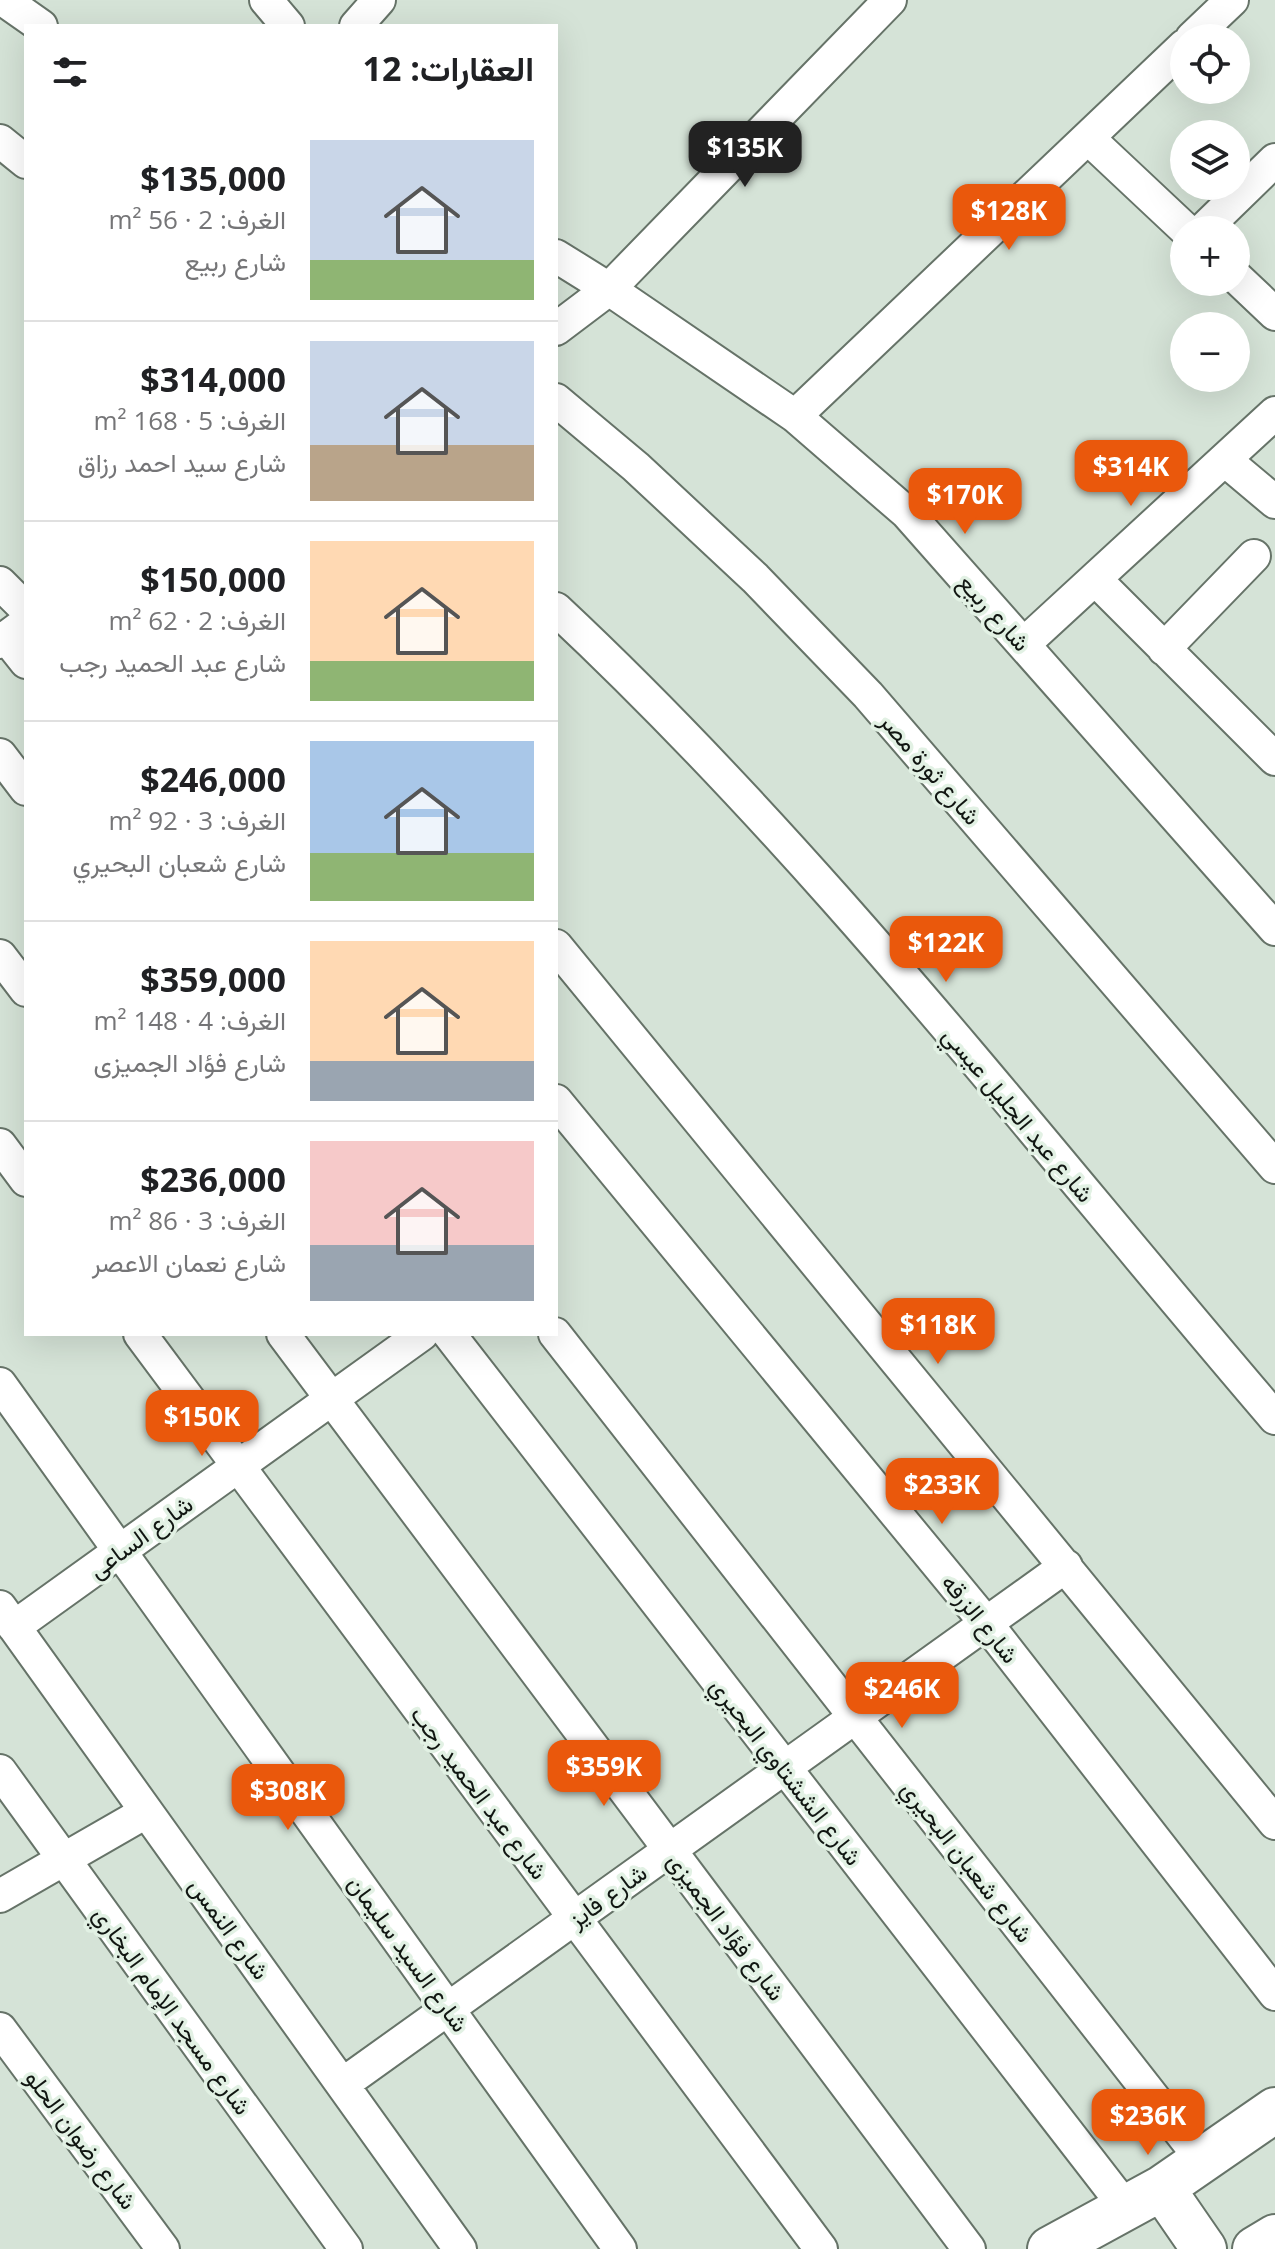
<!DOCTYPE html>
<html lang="ar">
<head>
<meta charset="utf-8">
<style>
	body { margin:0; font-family:"Open Sans",Vazirmatn,sans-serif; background:#f6f6f6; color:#202124; direction:rtl; height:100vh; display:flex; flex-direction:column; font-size:30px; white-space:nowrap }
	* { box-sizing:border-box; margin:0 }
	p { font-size:26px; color:#757577 }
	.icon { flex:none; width:44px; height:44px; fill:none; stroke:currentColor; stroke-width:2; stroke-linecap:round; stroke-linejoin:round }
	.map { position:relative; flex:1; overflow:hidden; direction:ltr }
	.details { position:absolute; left:24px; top:24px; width:534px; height:1312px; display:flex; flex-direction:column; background:#fff; border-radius:0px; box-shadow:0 8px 32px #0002; direction:rtl }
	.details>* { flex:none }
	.buttons { position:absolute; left:1170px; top:24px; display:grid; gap:16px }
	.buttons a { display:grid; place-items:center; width:80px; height:80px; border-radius:50%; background:#fff; box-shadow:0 8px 32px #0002; font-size:40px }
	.price { position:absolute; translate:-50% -68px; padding:0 18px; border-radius:16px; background:#ea580c; color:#fff; font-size:26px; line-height:52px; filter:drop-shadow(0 2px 4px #0008) }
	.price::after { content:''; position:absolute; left:50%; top:48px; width:24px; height:18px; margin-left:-12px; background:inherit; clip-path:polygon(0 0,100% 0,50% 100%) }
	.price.selected { background:#222; color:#fff }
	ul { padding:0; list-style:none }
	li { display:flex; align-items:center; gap:24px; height:200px; padding:0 24px }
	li+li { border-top:2px solid #e0e0e0 }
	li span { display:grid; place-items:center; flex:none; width:224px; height:160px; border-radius:0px; color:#555 }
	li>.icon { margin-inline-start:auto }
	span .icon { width:96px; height:96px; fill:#fffc; stroke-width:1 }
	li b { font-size:34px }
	h2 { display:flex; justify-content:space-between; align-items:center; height:96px; padding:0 24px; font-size:34px }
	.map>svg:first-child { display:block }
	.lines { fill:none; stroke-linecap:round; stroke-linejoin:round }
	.street-casing { stroke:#667368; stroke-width:36 }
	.secondary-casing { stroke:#667368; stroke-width:48 }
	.street { stroke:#fff; stroke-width:32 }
	.secondary { stroke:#fff; stroke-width:44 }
	.labels { text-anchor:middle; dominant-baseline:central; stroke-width:7; stroke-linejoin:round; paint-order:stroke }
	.street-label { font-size:24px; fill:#111612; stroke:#e2f1e4 }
</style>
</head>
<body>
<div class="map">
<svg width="1275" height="2249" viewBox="0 0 1275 2249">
	<rect width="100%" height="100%" fill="#d5e3d7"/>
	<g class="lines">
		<g class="street-casing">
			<path id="street" d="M4,0L41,26
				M266,0L288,26
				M356,26L379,0
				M1192,38L1232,0
				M1088,138L1186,230
				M0,141L26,162
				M1203,230L1275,160
				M556,256L609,289L795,416L907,513L1275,929
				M1236,277L1275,314
				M556,329L609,289L890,0
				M556,400L636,467L755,578L868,695L1275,1167
				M795,416L1184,46
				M1225,460L1275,502
				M1095,579L1275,759
				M0,583L26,609
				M556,609C820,856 1040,1144 1275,1418
				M6,637L26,662
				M0,642L26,623
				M1024,644L1275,413
				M1164,649L1254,556
				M0,755L26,789
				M556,946L1275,1823
				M0,956L26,990
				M556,1101L986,1623L1275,1994
				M0,1145L26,1180
				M140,1334L821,2249
				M283,1334L969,2249
				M449,1334L1126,2208
				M555,1334L1203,2161
				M0,1384L620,2249
				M0,1607L460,2249
				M14,1627L422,1334
				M0,1771L346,2249
				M0,1896L146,1812
				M0,2029L163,2249
				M343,2084L1066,1566"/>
		</g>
		<g class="secondary-casing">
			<path id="secondary" d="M1162,2188L1204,2249
				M1050,2249L1162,2188L1275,2110
				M1255,2249L1275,2237"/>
		</g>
		<use href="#street" class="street"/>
		<use href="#secondary" class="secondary"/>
	</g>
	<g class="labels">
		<g class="street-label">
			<text transform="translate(995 612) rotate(48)">شارع ربيع</text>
			<text transform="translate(931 768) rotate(49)">شارع ثورة مصر</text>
			<text transform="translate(1019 1114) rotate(50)">شارع عبد الجليل عيسي</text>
			<text transform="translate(140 1536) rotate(-36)">شارع الساعى</text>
			<text transform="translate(981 1618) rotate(51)">شارع الزرقه</text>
			<text transform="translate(787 1771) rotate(52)">شارع الششتاوي البحيري</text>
			<text transform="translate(480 1792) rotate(53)">شارع عبد الحميد رجب</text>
			<text transform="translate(968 1861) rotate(52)">شارع شعبان البحيري</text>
			<text transform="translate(607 1895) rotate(-36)">شارع فايز</text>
			<text transform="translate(727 1926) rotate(53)">شارع فؤاد الجميزى</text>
			<text transform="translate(230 1928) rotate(54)">شارع النمس</text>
			<text transform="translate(409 1953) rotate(54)">شارع السيد سليمان</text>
			<text transform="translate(173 2010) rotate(54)">شارع مسجد الإمام البخاري</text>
			<text transform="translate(82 2139) rotate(53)">شارع رضوان الحلو</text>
		</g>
	</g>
</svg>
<div class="buttons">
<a><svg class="icon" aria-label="locate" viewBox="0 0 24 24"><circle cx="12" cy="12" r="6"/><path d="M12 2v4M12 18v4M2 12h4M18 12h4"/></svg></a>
<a><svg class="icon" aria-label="layers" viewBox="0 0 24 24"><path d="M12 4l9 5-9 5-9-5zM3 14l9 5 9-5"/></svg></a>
<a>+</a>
<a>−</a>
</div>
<b class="price selected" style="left:745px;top:189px">$135K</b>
<b class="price" style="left:1009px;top:252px">$128K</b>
<b class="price" style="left:1131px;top:508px">$314K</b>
<b class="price" style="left:965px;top:536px">$170K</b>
<b class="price" style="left:946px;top:984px">$122K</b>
<b class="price" style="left:938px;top:1366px">$118K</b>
<b class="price" style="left:202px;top:1458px">$150K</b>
<b class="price" style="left:942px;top:1526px">$233K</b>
<b class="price" style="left:902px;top:1730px">$246K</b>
<b class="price" style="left:604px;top:1808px">$359K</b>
<b class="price" style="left:288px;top:1832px">$308K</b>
<b class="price" style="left:1148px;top:2157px">$236K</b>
<section class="details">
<h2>العقارات: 12<svg class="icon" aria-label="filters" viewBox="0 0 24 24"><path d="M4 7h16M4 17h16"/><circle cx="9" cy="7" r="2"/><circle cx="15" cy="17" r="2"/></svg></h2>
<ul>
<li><span style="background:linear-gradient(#c9d6e8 75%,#8fb573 0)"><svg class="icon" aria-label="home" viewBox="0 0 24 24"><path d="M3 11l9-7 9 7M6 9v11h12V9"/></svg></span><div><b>$135,000</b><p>الغرف: 2 · 56 m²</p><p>شارع ربيع</p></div></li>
<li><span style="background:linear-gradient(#c9d6e8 65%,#b9a48a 0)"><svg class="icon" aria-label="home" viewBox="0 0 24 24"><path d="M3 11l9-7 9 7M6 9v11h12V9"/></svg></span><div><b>$314,000</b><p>الغرف: 5 · 168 m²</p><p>شارع سيد احمد رزاق</p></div></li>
<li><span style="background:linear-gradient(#ffd9b3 75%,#8fb573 0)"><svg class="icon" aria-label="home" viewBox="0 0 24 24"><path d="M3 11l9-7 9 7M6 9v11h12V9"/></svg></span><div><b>$150,000</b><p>الغرف: 2 · 62 m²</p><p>شارع عبد الحميد رجب</p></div></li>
<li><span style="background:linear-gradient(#a9c7e8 70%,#8fb573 0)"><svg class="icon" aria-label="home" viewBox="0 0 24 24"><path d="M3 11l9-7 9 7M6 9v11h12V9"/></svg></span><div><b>$246,000</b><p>الغرف: 3 · 92 m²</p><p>شارع شعبان البحيري</p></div></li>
<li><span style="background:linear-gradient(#ffd9b3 75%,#9aa5b1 0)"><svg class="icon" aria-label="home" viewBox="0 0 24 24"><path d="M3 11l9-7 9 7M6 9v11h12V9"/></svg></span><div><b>$359,000</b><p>الغرف: 4 · 148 m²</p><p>شارع فؤاد الجميزى</p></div></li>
<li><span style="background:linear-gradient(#f6c9c9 65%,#9aa5b1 0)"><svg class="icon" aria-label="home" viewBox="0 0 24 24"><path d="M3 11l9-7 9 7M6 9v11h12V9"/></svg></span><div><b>$236,000</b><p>الغرف: 3 · 86 m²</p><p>شارع نعمان الاعصر</p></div></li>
</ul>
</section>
</div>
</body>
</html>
